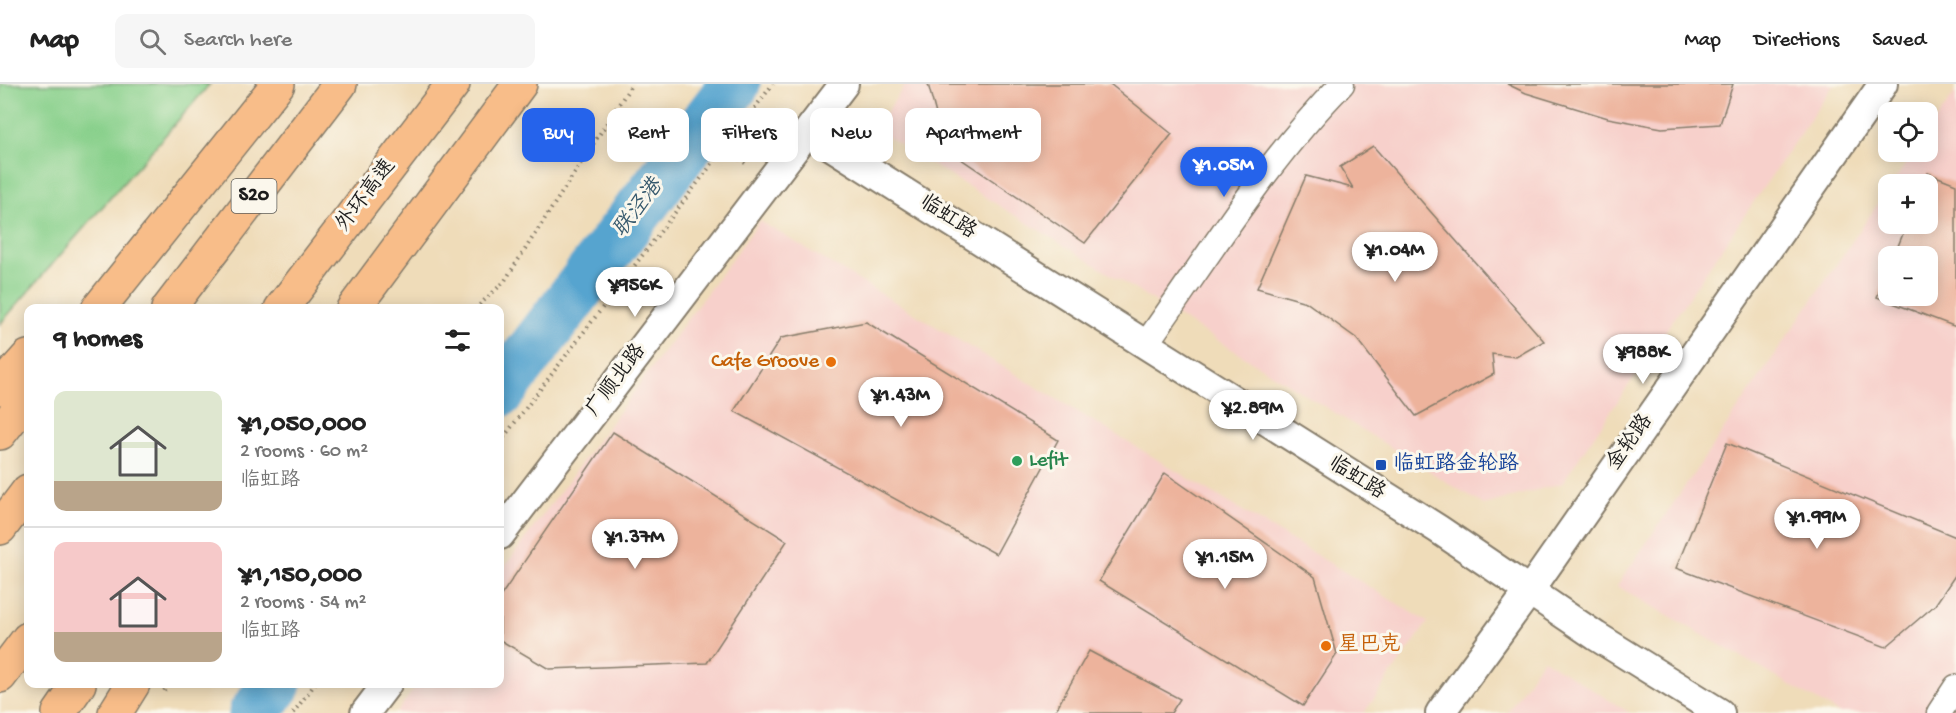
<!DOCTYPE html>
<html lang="en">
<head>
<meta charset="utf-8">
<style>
	body { margin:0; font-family:"Gochi Hand","LXGW WenKai TC",sans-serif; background:#f6f6f6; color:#222; height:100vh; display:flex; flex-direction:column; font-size:22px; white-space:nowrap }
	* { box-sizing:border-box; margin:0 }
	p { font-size:20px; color:#767676 }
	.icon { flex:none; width:33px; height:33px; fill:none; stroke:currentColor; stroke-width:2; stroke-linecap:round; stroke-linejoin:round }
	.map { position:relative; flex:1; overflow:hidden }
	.panel { position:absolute; left:24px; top:220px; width:480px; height:384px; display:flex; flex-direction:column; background:#fff; border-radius:12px; box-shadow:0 3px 15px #0003 }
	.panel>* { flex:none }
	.top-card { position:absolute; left:522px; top:24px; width:570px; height:54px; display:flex; gap:12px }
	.controls { position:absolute; left:1878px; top:18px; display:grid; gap:12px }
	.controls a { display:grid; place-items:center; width:60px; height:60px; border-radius:12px; background:#fff; box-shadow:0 3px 15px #0003; font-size:30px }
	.price { position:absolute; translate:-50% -51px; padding:0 14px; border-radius:21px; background:#fff; color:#222; font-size:20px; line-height:39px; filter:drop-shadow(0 2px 3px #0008) }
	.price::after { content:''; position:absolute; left:50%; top:36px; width:18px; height:14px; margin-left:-9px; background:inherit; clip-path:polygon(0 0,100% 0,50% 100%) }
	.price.on { background:#2563eb; color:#fff }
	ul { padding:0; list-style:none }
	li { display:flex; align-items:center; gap:18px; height:150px; padding:0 30px }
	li+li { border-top:2px solid #e0e0e0 }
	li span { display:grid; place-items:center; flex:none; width:168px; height:120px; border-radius:12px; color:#555 }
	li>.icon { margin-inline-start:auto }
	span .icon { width:72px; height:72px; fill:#fffc; stroke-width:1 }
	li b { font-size:26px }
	h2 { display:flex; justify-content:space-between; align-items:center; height:72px; padding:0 30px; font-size:26px }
	.pill { padding:0 21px; border-radius:12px; background:#fff; box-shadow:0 3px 15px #0003; font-size:21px; line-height:54px }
	.pill.on { background:#2563eb; color:#fff }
	header { display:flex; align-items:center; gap:36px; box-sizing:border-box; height:84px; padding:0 30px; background:#fff; border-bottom:2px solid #e0e0e0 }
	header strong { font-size:28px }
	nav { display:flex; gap:33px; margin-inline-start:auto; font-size:21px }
	.search { width:420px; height:54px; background:#f6f6f6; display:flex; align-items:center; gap:15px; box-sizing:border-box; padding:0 21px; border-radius:12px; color:#767676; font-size:22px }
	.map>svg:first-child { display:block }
	.built { fill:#f7d0cb; fill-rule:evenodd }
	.green { fill:#88d08b; stroke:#527654; stroke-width:1.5 }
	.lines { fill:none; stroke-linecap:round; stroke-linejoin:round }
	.river { stroke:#56a4cf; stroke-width:51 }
	.building { fill:#edb39c }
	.minor-casing { stroke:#867c6a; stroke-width:27 }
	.tertiary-casing { stroke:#867c6a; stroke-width:32 }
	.motorway-casing { stroke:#867c6a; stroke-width:36 }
	.path { stroke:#867c6a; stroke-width:4; stroke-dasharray:1.5 4.5; stroke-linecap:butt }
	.minor { stroke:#fff; stroke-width:24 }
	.tertiary { stroke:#fff; stroke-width:28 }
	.motorway { stroke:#f8bd89; stroke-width:33 }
	.food-dot { fill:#e8710a; stroke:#fbf7ec; stroke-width:2 }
	.leisure-dot { fill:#2e9e5b; stroke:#fbf7ec; stroke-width:2 }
	.transit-dot { fill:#1a4fb4; stroke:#fbf7ec; stroke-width:2 }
	.labels { text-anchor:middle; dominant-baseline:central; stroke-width:6; stroke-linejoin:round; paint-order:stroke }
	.shield { fill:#fbf7ec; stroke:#5f5e5a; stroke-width:1.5 }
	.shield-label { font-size:20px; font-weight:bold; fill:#1c1c1c }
	.street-label { font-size:21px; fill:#1c1c1c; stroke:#fbf7ec }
	.food-label { font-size:21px; fill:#c56008; stroke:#fbf7ec; text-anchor:end }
	.leisure-label { font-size:21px; fill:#27864d; stroke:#fbf7ec; text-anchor:start }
	.transit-label { font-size:21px; fill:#164399; stroke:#fbf7ec; text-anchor:start }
	.water-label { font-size:22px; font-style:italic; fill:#36596d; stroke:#fbf7ec }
</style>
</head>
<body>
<header>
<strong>Map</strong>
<div class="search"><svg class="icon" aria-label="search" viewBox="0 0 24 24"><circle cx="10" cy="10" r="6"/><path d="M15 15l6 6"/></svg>Search here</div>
<nav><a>Map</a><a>Directions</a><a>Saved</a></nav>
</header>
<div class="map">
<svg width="1956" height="629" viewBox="0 0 1956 629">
	<rect width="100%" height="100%" fill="#fbf7ec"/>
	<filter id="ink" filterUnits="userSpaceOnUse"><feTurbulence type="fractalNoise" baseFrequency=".0167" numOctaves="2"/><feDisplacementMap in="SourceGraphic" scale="12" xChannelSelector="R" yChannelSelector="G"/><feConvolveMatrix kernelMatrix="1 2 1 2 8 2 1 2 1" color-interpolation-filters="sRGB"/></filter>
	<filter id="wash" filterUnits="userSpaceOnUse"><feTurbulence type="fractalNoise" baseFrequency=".008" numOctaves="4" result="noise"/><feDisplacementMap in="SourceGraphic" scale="24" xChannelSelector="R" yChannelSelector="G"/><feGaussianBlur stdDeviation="1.35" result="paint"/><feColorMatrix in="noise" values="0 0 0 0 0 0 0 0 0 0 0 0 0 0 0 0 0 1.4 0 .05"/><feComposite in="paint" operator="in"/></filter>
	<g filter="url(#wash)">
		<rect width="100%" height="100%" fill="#efdcb9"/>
		<path class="built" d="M906,0H1834L1562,399L1484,421L875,45Z
			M1956,7V629H1839L1617,502L1888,105V140H1928V100H1892L1914,68H1928V48ZM1888,172H1928V212H1888Z
			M760,137L1428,538L1364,629H396L418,600H500V489Z
			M1543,575L1630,629H1507Z"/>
		<path class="green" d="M0,0H210L0,240Z"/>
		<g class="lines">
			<path class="river" d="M500,308L735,0
				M254,629L276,600"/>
		</g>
		<g id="blocks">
			<path class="building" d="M928,0H1110L1172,50L1085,159L945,64Z
				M1507,0H1733L1720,40L1662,44L1608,34L1526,9Z
				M1373,62L1544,257L1516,273L1492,270L1494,290L1416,332L1356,254L1306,218L1257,204L1306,92L1353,104L1340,83Z
				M1928,89L1956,100V243L1877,213L1888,186V212H1928V172H1894L1907,140H1928V100H1923Z
				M866,238L1058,356L996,470L734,327L781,254Z
				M613,348L787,457L707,579L549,585L500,556V513Z
				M1727,359L1956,453V490L1935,521L1886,563L1676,484Z
				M1165,389L1315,493L1337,570L1303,622L1099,497Z
				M1089,567L1180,615L1171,629H1054Z"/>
		</g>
	</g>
	<g filter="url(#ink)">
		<use href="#blocks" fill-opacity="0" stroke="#867c6a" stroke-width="1.5"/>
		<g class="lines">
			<g class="minor-casing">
				<path id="minor" d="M1145,261C1208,173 1266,77 1342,0
					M1939,629L1956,603"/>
			</g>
			<g class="tertiary-casing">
				<path id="tertiary" d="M809,48L1438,445L1596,552L1720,629
					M500,451L844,0
					M365,629L387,600
					M1440,629L1530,506L1883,0"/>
			</g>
			<g class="motorway-casing">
				<path id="motorway" d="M98,225L278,0
					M168,225L340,0
					M281,225L453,0
					M353,225L520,0
					M0,304L28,273
					M0,349L28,313
					M0,444L28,407
					M0,592L28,555
					M59,629L79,600
					M115,629L133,600"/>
			</g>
			<path class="path" d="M724,65L748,81
				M475,225L504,198L632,0
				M500,358L773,0
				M164,607L169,600
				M293,629L315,600"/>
			<use href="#minor" class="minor"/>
			<use href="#tertiary" class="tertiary"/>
			<use href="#motorway" class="motorway"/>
		</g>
	</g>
	<g class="food-dot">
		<circle cx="831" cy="278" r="6"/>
		<circle cx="1326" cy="562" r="6"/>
	</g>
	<circle class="leisure-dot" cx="1017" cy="377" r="6"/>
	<rect class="transit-dot" x="1375" y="375" width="12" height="12" rx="3"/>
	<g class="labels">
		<rect class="shield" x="231.5" y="95" width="45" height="34" rx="4.5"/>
		<g class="shield-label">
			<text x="254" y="112">S20</text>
		</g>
		<g class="street-label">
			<text transform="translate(367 112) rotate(-53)">外环高速</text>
			<text transform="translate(947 134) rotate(33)">临虹路</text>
			<text transform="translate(617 297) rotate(-53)">广顺北路</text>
			<text transform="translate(1631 359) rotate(-55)">金轮路</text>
			<text transform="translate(1356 395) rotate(32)">临虹路</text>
		</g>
		<g class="food-label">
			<text x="819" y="278">Cafe Groove</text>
			<text x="1338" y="562" text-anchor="start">星巴克</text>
		</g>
		<g class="leisure-label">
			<text x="1029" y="377">Lefit</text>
		</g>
		<g class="transit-label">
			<text x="1393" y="381">临虹路金轮路</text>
		</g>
		<g class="water-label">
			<text transform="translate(639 125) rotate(-53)">联泾港</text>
		</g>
	</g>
</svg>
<div class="controls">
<a><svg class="icon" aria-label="locate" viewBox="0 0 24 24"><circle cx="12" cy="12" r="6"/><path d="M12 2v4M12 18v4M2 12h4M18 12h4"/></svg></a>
<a>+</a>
<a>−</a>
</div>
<b class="price on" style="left:1224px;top:114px">¥1.05M</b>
<b class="price" style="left:1395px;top:199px">¥1.04M</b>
<b class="price" style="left:635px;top:234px">¥956K</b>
<b class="price" style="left:1643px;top:301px">¥988K</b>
<b class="price" style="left:901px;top:344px">¥1.43M</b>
<b class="price" style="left:1253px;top:357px">¥2.89M</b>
<b class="price" style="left:1817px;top:466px">¥1.99M</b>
<b class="price" style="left:635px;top:486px">¥1.37M</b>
<b class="price" style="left:1225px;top:506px">¥1.15M</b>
<div class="top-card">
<a class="pill on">Buy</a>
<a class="pill">Rent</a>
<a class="pill">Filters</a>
<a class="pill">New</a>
<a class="pill">Apartment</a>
</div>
<section class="panel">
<h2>9 homes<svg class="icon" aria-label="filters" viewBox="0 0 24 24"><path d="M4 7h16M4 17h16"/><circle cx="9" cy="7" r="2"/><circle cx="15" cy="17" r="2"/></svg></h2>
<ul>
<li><span style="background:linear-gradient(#dfe7d0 75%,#b9a48a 0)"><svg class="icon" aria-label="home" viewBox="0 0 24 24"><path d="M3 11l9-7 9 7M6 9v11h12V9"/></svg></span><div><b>¥1,050,000</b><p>2 rooms · 60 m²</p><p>临虹路</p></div></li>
<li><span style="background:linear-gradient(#f6c9c9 75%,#b9a48a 0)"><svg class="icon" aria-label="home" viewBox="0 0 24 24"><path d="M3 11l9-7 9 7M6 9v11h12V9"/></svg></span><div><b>¥1,150,000</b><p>2 rooms · 54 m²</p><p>临虹路</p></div></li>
</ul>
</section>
</div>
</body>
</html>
